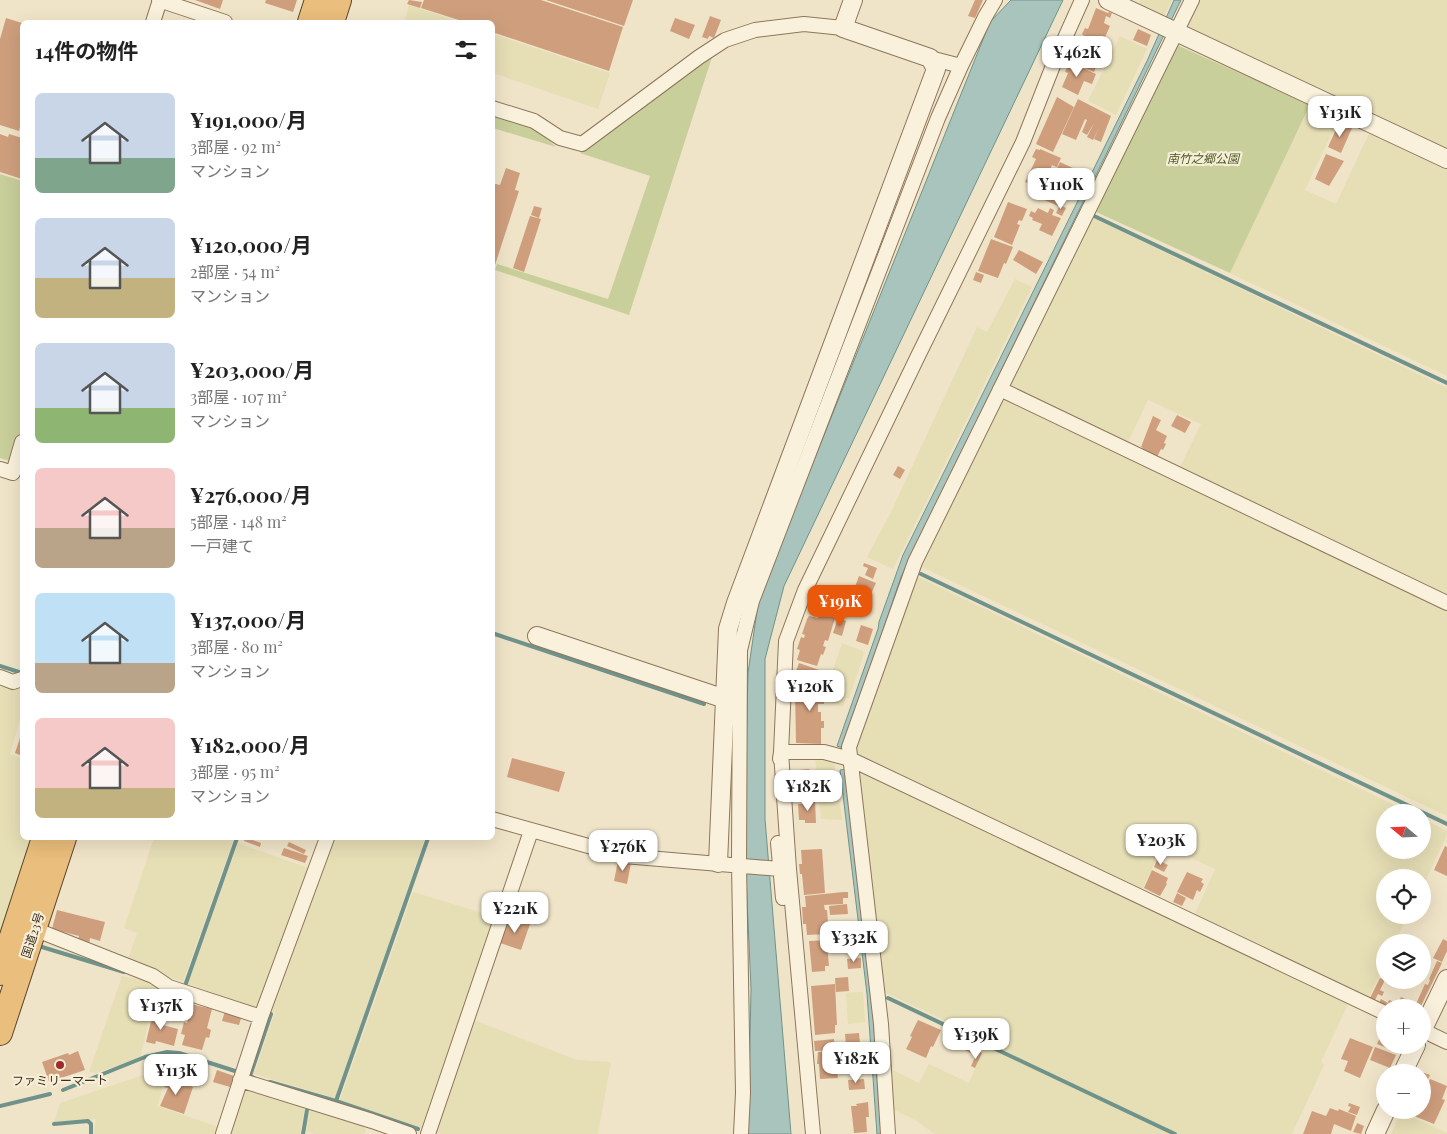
<!DOCTYPE html>
<html lang="ja">
<head>
<meta charset="utf-8">
<style>
	body { margin:0; font-family:"Playfair Display","Noto Sans JP",serif; background:#f2f2f2; color:#222; height:100vh; display:flex; flex-direction:column; font-size:19px; white-space:nowrap }
	* { box-sizing:border-box; margin:0 }
	p { font-size:16px; color:#767676 }
	.icon { flex:none; width:28px; height:28px; fill:none; stroke:currentColor; stroke-width:2; stroke-linecap:round; stroke-linejoin:round }
	.map { position:relative; flex:1; overflow:hidden }
	.details { position:absolute; left:20px; top:20px; width:475px; height:820px; display:flex; flex-direction:column; background:#fff; border-radius:8px; box-shadow:0 5px 20px #0002 }
	.details>* { flex:none }
	.needle { width:32px; rotate:289deg }
	.controls { position:absolute; left:1376px; top:804px; display:grid; gap:10px }
	.controls a { display:grid; place-items:center; width:55px; height:55px; border-radius:50%; background:#fff; box-shadow:0 5px 20px #0002; font-size:25px }
	.price { position:absolute; translate:-50% -42px; padding:0 11px; border-radius:10px; background:#fff; color:#222; font-size:16px; line-height:32px; filter:drop-shadow(0 1px 2px #0008) }
	.price::after { content:''; position:absolute; left:50%; top:30px; width:15px; height:11px; margin-left:-8px; background:inherit; clip-path:polygon(0 0,100% 0,50% 100%) }
	.price.current { background:#ea580c; color:#fff }
	ul { padding:0; list-style:none }
	li { display:flex; align-items:center; gap:15px; height:125px; padding:0 15px }
	li span { display:grid; place-items:center; flex:none; width:140px; height:100px; border-radius:8px; color:#555 }
	li>.icon { margin-inline-start:auto }
	span .icon { width:60px; height:60px; fill:#fffc; stroke-width:1 }
	li b { font-size:21px }
	h2 { display:flex; justify-content:space-between; align-items:center; height:60px; padding:0 15px; font-size:21px }
	.map>svg:first-child { display:block }
	.farmland { fill:#e6deb5 }
	.green { fill:#c9cf9b }
	.water { fill:#a9c4bc; stroke:#6f938a }
	.lines { fill:none; stroke-linecap:round; stroke-linejoin:round }
	.stream { stroke:#6f938a; stroke-width:4 }
	.building { fill:#cf9f7d }
	.minor-casing { stroke:#8d765c; stroke-width:16 }
	.tertiary-casing { stroke:#8d765c; stroke-width:20 }
	.trunk-casing { stroke:#5b4430; stroke-width:26 }
	.minor { stroke:#faf1dc; stroke-width:14 }
	.tertiary { stroke:#faf1dc; stroke-width:18 }
	.trunk { stroke:#eabe7c; stroke-width:24 }
	.poi-dot { fill:#9e2a2b; stroke:#f7eed8; stroke-width:2 }
	.labels { text-anchor:middle; dominant-baseline:central; stroke-width:4.5; stroke-linejoin:round; paint-order:stroke }
	.park-label { font-size:12px; font-style:italic; fill:#4d5a26; stroke:#f7eed8 }
	.street-label { font-size:12px; fill:#3d2e20; stroke:#f7eed8 }
	.poi-label { font-size:12px; fill:#3d2e20; stroke:#f7eed8 }
</style>
</head>
<body>
<div class="map">
<svg width="1447" height="1134" viewBox="0 0 1447 1134">
	<rect width="100%" height="100%" fill="#f0e4c8"/>
	<path class="farmland" d="M1140,0H1172L1164,16L1139,4Z
		M1200,0H1447V150L1186,28Z
		M409,5L460,22H404Z
		M493,34L610,73L598,109L493,73Z
		M1120,36L1147,49L1116,115L1088,101Z
		M1312,102L1340,116L1305,190L1336,204L1371,129L1447,165V376L1230,273Z
		M1089,216L1447,388V597L1179,469L1201,424L1148,400L1127,444L1010,389L1008,383Z
		M1015,279L1032,287L893,569L867,557L891,512L977,327L987,332Z
		M1006,397L1447,607V816L922,567L1001,398Z
		M918,577L1409,812H1385V850H1422L1423,819L1447,831V835L1423,886L1422,878H1385V915H1408L1395,942H1385V963L1368,999L1194,916L1215,869L1163,845L1141,892L855,757L853,748Z
		M842,643L863,651L864,653L849,699L846,698L843,707L832,703L834,695L832,694L838,675L832,673Z
		M0,683L22,690V713L10,754L22,758V838H32L0,932Z
		M815,756L834,761L842,820L821,819Z
		M860,769L1350,1000L1321,1062L1324,1065L1292,1134H935L915,1120L892,1109L887,1067L919,1083L929,1064L969,1083L987,1040L882,991L856,774Z
		M154,838H234L183,982L127,962L137,933L124,928Z
		M333,838H425L335,1098L254,1074L275,1012L268,1010Z
		M238,843L311,869L259,1009L188,984Z
		M413,892L496,917L423,1129L340,1100Z
		M122,976L150,982L157,987L140,1058L96,1073L89,1072Z
		M863,992L865,1022L848,1024L846,993Z
		M474,1020L577,1060L611,1062L598,1134H441L435,1132Z
		M170,1066L157,1106L219,1127L217,1134H94L96,1119L54,1122L60,1103Z
		M248,1088L305,1106L300,1134H229L243,1090Z
		M310,1109L361,1123L366,1130L364,1134H314L306,1131Z
		M1401,1112L1447,1133V1134H1391Z"/>
	<path class="green" d="M1177,45L1310,105L1230,273L1094,211Z
		M713,54L629,315L495,270L497,264L608,299L650,176L580,153Z
		M492,114L534,127L556,147L493,128Z
		M0,174L22,181V429L12,462L0,458Z"/>
	<path class="water" d="M1011,0H1063L784,586L765,659V819L791,1134H748L751,989L744,830L748,673L759,597L990,22Z
		M1174,0H1181L901,577L843,748L837,746L878,629L879,622L903,555L1147,61Z
		M846,769L872,999L881,1134H877L867,994L840,770Z"/>
	<g class="lines">
		<path class="stream" d="M1092,215L1447,383
			M921,574L1447,824
			M492,633L704,704
			M0,666L22,673
			M42,947L124,972
			M185,986L237,838
			M888,998L1175,1134
			M254,1078L250,1076L271,1014
			M270,1082L336,1101L418,1129
			M63,1090L145,1057L167,1052L179,1053L235,1071
			M336,1101L428,838
			M0,1106L50,1094
			M54,1124L88,1121L91,1124V1134
			M303,1134L307,1110"/>
	</g>
	<path class="building" d="M195,0H223L220,9Z
		M266,0H297L293,12L265,3Z
		M409,0L422,2L420,8L407,4Z
		M424,0H541L623,27L609,71L492,32V22H465L421,8Z
		M546,0H633L624,26Z
		M975,0H983L975,18L968,16Z
		M1096,8L1108,13L1109,12L1112,13L1110,18L1106,16L1104,23L1110,26L1103,42L1106,44L1104,49L1106,50L1102,58L1100,57L1094,72L1073,63L1080,48L1077,47L1086,34L1084,36L1082,34L1085,28L1088,29Z
		M710,16L721,20L714,38L709,36L708,39L702,37Z
		M6,18L22,23V119L19,131L0,125V39Z
		M675,18L695,25L689,39L670,31Z
		M1138,29L1151,35L1147,46L1133,40Z
		M1070,62L1096,74L1092,84L1084,81L1078,95L1062,87L1068,73L1065,72Z
		M1057,97L1074,107L1053,152L1036,144Z
		M1078,99L1111,116L1101,142L1094,139L1100,126L1093,140L1087,137L1094,123L1087,135L1082,132L1087,120L1085,119L1076,140L1062,134Z
		M1339,123L1352,128L1341,153L1328,147Z
		M0,134L8,137L9,134L22,138V179L0,172Z
		M1036,149L1040,150V149L1061,158L1057,167L1052,165L1041,189L1025,182L1036,159L1032,157Z
		M1326,154L1344,161L1329,186L1315,179Z
		M1060,162L1075,169L1072,176L1068,174L1063,185L1052,180Z
		M506,168L520,173L515,190L519,191L495,265L492,264V183L500,185Z
		M1050,182L1067,190L1058,206L1042,199Z
		M1008,202L1027,209L1022,221L1019,220L1017,224L1020,225L1012,245L994,237Z
		M1060,205L1066,208L1062,216L1056,213Z
		M534,206L542,208L539,218L531,215Z
		M1038,208L1048,213L1050,208L1054,210L1052,215L1061,218L1052,236L1039,230L1042,224L1032,220L1033,218L1029,216L1031,211L1035,213Z
		M530,216L541,219L524,272L513,268Z
		M991,239L1013,247L1006,264L1004,263L998,278L978,271Z
		M1019,250L1043,262L1036,274L1013,260Z
		M976,272L984,275L981,283L973,280Z
		M1177,415L1191,422L1185,433L1171,426Z
		M1153,416L1161,420L1156,430L1167,436L1164,443L1166,444L1163,450L1161,449L1157,457L1142,450L1143,448L1141,447Z
		M898,466L905,470L900,479L893,475Z
		M864,563L877,568L873,579L865,575L868,568L863,566Z
		M859,576L876,583L864,609L849,603Z
		M820,613L835,618L828,641L825,640L823,646L826,647L823,655L821,654L817,666L797,660L800,650L797,649L801,637L804,638L805,635L802,634L807,619L809,616L818,618Z
		M838,618L846,621L842,636L833,633Z
		M861,625L873,629L868,645L856,641Z
		M799,663L822,671L819,677L816,676L815,679L812,677L811,679L803,676L802,680L797,678L798,675L795,674Z
		M826,679H831V691H824V704H818V712H821V721H824V728H821V744L796,743L795,690H807V680L826,681Z
		M22,732V756L15,753Z
		M512,758L565,772L559,792L507,777Z
		M809,769L810,775L799,776V770Z
		M812,783L813,797L803,798L802,784Z
		M815,801L816,823H805V820H799L798,804H803V802Z
		M245,838H251L250,839L261,843L260,847L244,841Z
		M289,842L306,850L304,854L287,846Z
		M1445,846L1447,847V876L1434,870Z
		M284,848L308,856L305,863L281,855Z
		M822,849L825,893L804,895L802,874H800L799,864H802L801,850Z
		M1157,860L1168,865L1164,872L1154,867Z
		M618,861L631,863L627,884L614,881Z
		M1152,870L1168,878L1166,883L1167,884L1160,896L1144,888Z
		M1187,872L1203,879L1201,882L1204,884L1200,892L1197,890L1193,900L1177,892Z
		M843,892H848V898H843V904L824,905L825,910H827L829,934L856,932V941L853,942L854,943L827,944L829,966H825V971L812,972L809,941L828,940L827,934L807,935L806,924H803L802,907H806L805,896Z
		M1177,893L1186,898L1182,906L1173,902Z
		M847,904L848,914L830,915L829,906Z
		M57,910L105,922L100,941L90,938L89,945L77,942L79,936L52,929Z
		M509,917L530,924L521,950L500,943Z
		M1443,939L1447,941V951L1442,962L1433,958Z
		M861,958V968L848,969L847,959Z
		M1437,961L1442,963L1420,1008H1411L1398,1002L1401,997L1416,1004L1425,984L1428,985L1430,980L1429,979Z
		M848,977L849,991L836,992L835,978Z
		M1380,978L1385,980L1380,990L1384,992L1382,996L1378,994L1375,1000L1370,998Z
		M835,984L837,1025H835V1033L815,1035L811,986Z
		M1381,999L1388,1003L1389,1000L1397,1003L1396,1006L1399,1008H1388L1379,1003Z
		M191,1004L212,1009L207,1028L211,1030L209,1038L206,1037L202,1050L182,1045L185,1035L181,1034L184,1022L187,1023Z
		M225,1011L242,1015L239,1025L222,1021Z
		M153,1013L166,1016L163,1025L178,1029L174,1046L156,1041L155,1044L146,1042Z
		M918,1020L941,1030L933,1047L931,1046L926,1058L906,1049L912,1037L910,1036Z
		M1385,1026V1045H1391L1389,1049L1377,1044Z
		M859,1033L860,1044L846,1045L845,1034Z
		M1350,1038L1373,1047L1360,1078L1344,1071L1348,1061L1341,1059Z
		M834,1039L835,1050L815,1051L814,1041Z
		M957,1041L977,1050L975,1055L955,1045Z
		M1375,1047L1396,1055L1390,1068L1370,1060Z
		M78,1051L85,1070L49,1082L42,1062L68,1053L69,1055Z
		M835,1051L836,1057H839L840,1065H836L838,1078L820,1079L819,1064H817L818,1052Z
		M978,1051L982,1053L975,1068L971,1066Z
		M180,1059L198,1065L195,1079L194,1078L191,1084L173,1078Z
		M217,1070L234,1076L230,1087L213,1082Z
		M1422,1072L1430,1075L1424,1088H1422Z
		M167,1077L193,1087L184,1114L160,1106L168,1088L164,1087Z
		M864,1079L865,1089L849,1090L848,1080Z
		M1430,1079L1447,1086L1442,1099L1445,1100L1434,1124L1414,1116L1417,1110H1422V1096Z
		M868,1102L869,1117H866L867,1132L854,1133L851,1106H857L856,1104Z
		M1349,1103L1360,1107L1357,1115L1348,1112L1351,1107L1348,1106Z
		M1330,1108L1338,1111L1339,1109L1356,1116L1351,1131L1334,1124L1331,1134H1303L1312,1111L1326,1116Z
		M1357,1123L1364,1126L1361,1134L1353,1132Z"/>
	<g class="lines">
		<g class="minor-casing">
			<path id="minor" d="M159,0L225,22
				M153,22L160,0
				M930,58L961,66L985,17L995,0
				M492,108L534,121L560,138L582,144L699,57L725,40L755,30L804,24L843,28
				M1000,389L1447,603
				M0,469L13,473L22,442
				M0,677L13,682L22,679
				M780,759L781,752H824L850,759L1385,1013
				M492,819L624,856L780,869
				M778,843L783,898
				M34,929L153,976L169,987L261,1017
				M1422,1030L1447,1042
				M240,1080L372,1121L409,1134
				M223,1134L261,1017L327,838
				M428,1134L531,831
				M741,1134L743,1093L739,865L740,650L752,601L938,118L961,66
				M813,1134L789,869L781,752L786,641L805,590L917,358L1023,142L1056,58L1082,0
				M888,1134L881,1024L849,747L915,562L1192,0"/>
		</g>
		<g class="tertiary-casing">
			<path id="tertiary" d="M1108,0L1447,159
				M537,636L725,699
				M718,863L728,629L736,603L936,69L930,58L843,28L853,0
				M1422,1031L1447,979
				M1403,1072L1416,1045
				M1375,1134L1386,1110"/>
		</g>
		<g class="trunk-casing">
			<path id="trunk" d="M310,22L317,0
				M332,22L339,0
				M0,973L44,838
				M0,1033L64,838"/>
		</g>
		<use href="#minor" class="minor"/>
		<use href="#tertiary" class="tertiary"/>
		<use href="#trunk" class="trunk"/>
	</g>
	<circle class="poi-dot" cx="60" cy="1065" r="5"/>
	<g class="labels">
		<g class="park-label">
			<text x="1203" y="158">南竹之郷公園</text>
		</g>
		<g class="street-label">
			<text transform="translate(32 935) rotate(-72)">国道23号</text>
		</g>
		<g class="poi-label">
			<text x="60" y="1080">ファミリーマート</text>
		</g>
	</g>
</svg>
<div class="controls">
<a><svg class="needle" viewBox="-14 -14 28 28"><path d="M0-13l5 13h-10z" fill="#e53935"/><path d="M0 13l5-13h-10z" fill="#767676"/></svg></a>
<a><svg class="icon" aria-label="locate" viewBox="0 0 24 24"><circle cx="12" cy="12" r="6"/><path d="M12 2v4M12 18v4M2 12h4M18 12h4"/></svg></a>
<a><svg class="icon" aria-label="layers" viewBox="0 0 24 24"><path d="M12 4l9 5-9 5-9-5zM3 14l9 5 9-5"/></svg></a>
<a>+</a>
<a>−</a>
</div>
<b class="price" style="left:1077px;top:78px">¥462K</b>
<b class="price" style="left:1340px;top:138px">¥131K</b>
<b class="price" style="left:1061px;top:210px">¥110K</b>
<b class="price current" style="left:840px;top:627px">¥191K</b>
<b class="price" style="left:810px;top:712px">¥120K</b>
<b class="price" style="left:808px;top:812px">¥182K</b>
<b class="price" style="left:1161px;top:866px">¥203K</b>
<b class="price" style="left:623px;top:872px">¥276K</b>
<b class="price" style="left:515px;top:934px">¥221K</b>
<b class="price" style="left:854px;top:963px">¥332K</b>
<b class="price" style="left:161px;top:1031px">¥137K</b>
<b class="price" style="left:976px;top:1060px">¥139K</b>
<b class="price" style="left:856px;top:1084px">¥182K</b>
<b class="price" style="left:176px;top:1096px">¥113K</b>
<section class="details">
<h2>14件の物件<svg class="icon" aria-label="filters" viewBox="0 0 24 24"><path d="M4 7h16M4 17h16"/><circle cx="9" cy="7" r="2"/><circle cx="15" cy="17" r="2"/></svg></h2>
<ul>
<li><span style="background:linear-gradient(#c9d6e8 65%,#7fa58c 0)"><svg class="icon" aria-label="home" viewBox="0 0 24 24"><path d="M3 11l9-7 9 7M6 9v11h12V9"/></svg></span><div><b>¥191,000/月</b><p>3部屋 · 92 m²</p><p>マンション</p></div></li>
<li><span style="background:linear-gradient(#c9d6e8 60%,#c2b280 0)"><svg class="icon" aria-label="home" viewBox="0 0 24 24"><path d="M3 11l9-7 9 7M6 9v11h12V9"/></svg></span><div><b>¥120,000/月</b><p>2部屋 · 54 m²</p><p>マンション</p></div></li>
<li><span style="background:linear-gradient(#c9d6e8 65%,#8fb573 0)"><svg class="icon" aria-label="home" viewBox="0 0 24 24"><path d="M3 11l9-7 9 7M6 9v11h12V9"/></svg></span><div><b>¥203,000/月</b><p>3部屋 · 107 m²</p><p>マンション</p></div></li>
<li><span style="background:linear-gradient(#f6c9c9 60%,#b9a48a 0)"><svg class="icon" aria-label="home" viewBox="0 0 24 24"><path d="M3 11l9-7 9 7M6 9v11h12V9"/></svg></span><div><b>¥276,000/月</b><p>5部屋 · 148 m²</p><p>一戸建て</p></div></li>
<li><span style="background:linear-gradient(#bfe0f5 70%,#b9a48a 0)"><svg class="icon" aria-label="home" viewBox="0 0 24 24"><path d="M3 11l9-7 9 7M6 9v11h12V9"/></svg></span><div><b>¥137,000/月</b><p>3部屋 · 80 m²</p><p>マンション</p></div></li>
<li><span style="background:linear-gradient(#f6c9c9 70%,#c2b280 0)"><svg class="icon" aria-label="home" viewBox="0 0 24 24"><path d="M3 11l9-7 9 7M6 9v11h12V9"/></svg></span><div><b>¥182,000/月</b><p>3部屋 · 95 m²</p><p>マンション</p></div></li>
</ul>
</section>
</div>
</body>
</html>
